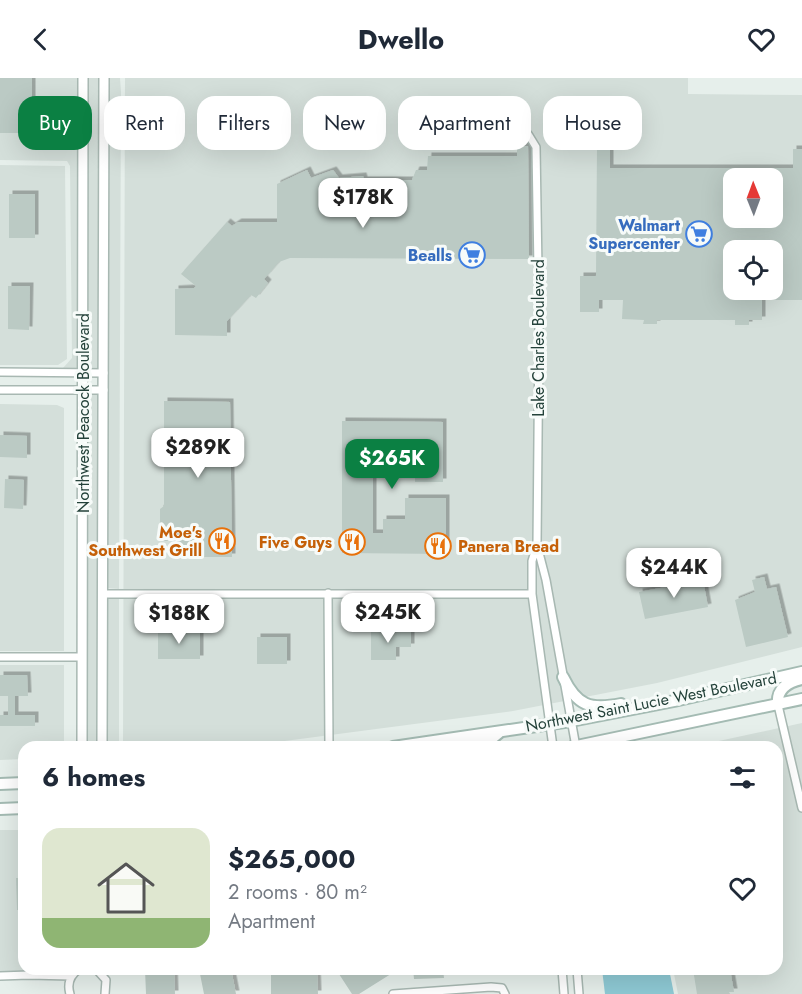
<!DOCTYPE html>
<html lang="en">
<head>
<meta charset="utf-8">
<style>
	body { margin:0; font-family:Jost,sans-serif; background:#f6f6f7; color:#1f2937; height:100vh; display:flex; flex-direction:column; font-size:22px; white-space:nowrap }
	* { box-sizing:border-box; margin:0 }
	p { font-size:20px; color:#747a83 }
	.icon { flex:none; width:33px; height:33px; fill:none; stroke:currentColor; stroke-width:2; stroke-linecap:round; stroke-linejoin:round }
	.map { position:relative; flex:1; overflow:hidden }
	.sheet { position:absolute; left:18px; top:663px; width:765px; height:234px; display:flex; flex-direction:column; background:#fff; border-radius:18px; box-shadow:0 6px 24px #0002 }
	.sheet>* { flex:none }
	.hud { position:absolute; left:18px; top:18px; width:766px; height:54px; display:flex; gap:12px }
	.needle { width:39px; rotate:359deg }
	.controls { position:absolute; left:723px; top:90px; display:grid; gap:12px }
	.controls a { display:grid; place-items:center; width:60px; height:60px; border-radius:12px; background:#fff; box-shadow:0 6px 24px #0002; font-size:30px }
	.price { position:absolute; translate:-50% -51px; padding:0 14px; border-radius:12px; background:#fff; color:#222; font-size:20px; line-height:39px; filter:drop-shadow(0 2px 3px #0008) }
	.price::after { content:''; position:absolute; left:50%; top:36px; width:18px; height:14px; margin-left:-9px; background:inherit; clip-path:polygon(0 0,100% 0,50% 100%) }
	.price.selected { background:#0b8043; color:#fff }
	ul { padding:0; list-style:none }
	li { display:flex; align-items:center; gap:18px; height:150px; padding:0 24px }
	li+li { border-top:2px solid #e0e1e3 }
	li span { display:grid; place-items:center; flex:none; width:168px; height:120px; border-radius:18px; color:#555 }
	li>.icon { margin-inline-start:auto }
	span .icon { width:72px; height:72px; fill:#fffc; stroke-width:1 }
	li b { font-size:26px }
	h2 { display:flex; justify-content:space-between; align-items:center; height:72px; padding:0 24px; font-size:26px }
	.chip { padding:0 21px; border-radius:18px; background:#fff; box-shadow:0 6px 24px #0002; font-size:21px; line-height:54px }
	.chip.selected { background:#0b8043; color:#fff }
	header { display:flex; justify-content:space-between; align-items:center; height:78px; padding:0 24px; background:#fff; font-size:27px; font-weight:700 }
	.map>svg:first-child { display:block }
	.built { fill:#d4dfda; fill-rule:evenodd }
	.water { fill:#8ec9d4 }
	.building { fill:#bbcac4; fill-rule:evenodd; filter:url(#shadow) }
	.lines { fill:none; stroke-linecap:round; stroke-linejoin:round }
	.minor-casing { stroke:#a8b8b2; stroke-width:10 }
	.tertiary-casing { stroke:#a8b8b2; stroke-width:12 }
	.secondary-casing { stroke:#a4bbb3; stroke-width:14 }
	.minor { stroke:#fff; stroke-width:7 }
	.tertiary { stroke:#fff; stroke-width:9 }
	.secondary { stroke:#fff; stroke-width:10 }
	.labels { text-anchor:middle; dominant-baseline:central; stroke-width:6; stroke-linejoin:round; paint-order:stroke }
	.shop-label { font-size:16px; font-weight:bold; fill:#366cbe; stroke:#f7fbf9; text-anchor:end }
	.street-label { font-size:16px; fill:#24423a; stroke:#f7fbf9 }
	.food-label { font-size:16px; font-weight:bold; fill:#c56008; stroke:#f7fbf9; text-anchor:end }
</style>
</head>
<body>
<header><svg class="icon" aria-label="back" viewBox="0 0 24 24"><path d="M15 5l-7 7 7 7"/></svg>Dwello<svg class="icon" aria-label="heart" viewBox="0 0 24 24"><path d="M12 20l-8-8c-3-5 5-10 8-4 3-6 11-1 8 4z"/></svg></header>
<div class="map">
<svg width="802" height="916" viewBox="0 0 802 916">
	<defs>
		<filter id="shadow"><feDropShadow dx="3.5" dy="-3.5" stdDeviation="0" flood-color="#0004"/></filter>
	</defs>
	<rect width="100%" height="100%" fill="#e6efeb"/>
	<path class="built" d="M0,0H79V290H63L72,280L70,88L67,83L0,82Z
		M88,0H99L100,290H88Z
		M108,0H120L121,14L119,511L107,510Z
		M125,0H688V16L802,17V569L657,605L513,633L239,669H123ZM734,100H772V140H734ZM734,172H772V212H734Z
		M0,87L65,88L67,281L58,287H0Z
		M88,317H99L98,669H86Z
		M0,326L57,327L64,330V573H0Z
		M107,521H119V669H107Z
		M0,587H64V669H24V681L0,682Z
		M802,645V916H678L673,891H777V669H691Z
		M0,752H24V891H71L69,893H0Z"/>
	<path class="water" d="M602,891H669L674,916H605Z"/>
	<path class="building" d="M0,0H32V55H0Z
		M597,67H610V90H793V71H802V222H762V242H749V247H735V242H657V246H643L644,242L622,241L623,222H599V234H580V198H596ZM734,100H772V140H734ZM734,172H772V212H734Z
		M517,68H528L529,181L290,180L279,184L264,201L268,205L256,220L251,217L227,243V258L175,257V211L194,210L196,208L181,196L227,144L232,148L238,144H277V106L307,92L311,100L333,92L339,100L363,98L364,102H412L416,92H427L428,78H517Z
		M9,116H35V160H9Z
		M8,208H30L29,252L8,251Z
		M164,323L230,324L232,479H176V463H160V431L164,428Z
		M342,343L443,344V404H415V367L373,366V455H383V441H405V420H446V476L342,475Z
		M0,357L27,358V380L0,379Z
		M5,401L24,402L23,431L4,430Z
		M764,499L767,511L776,509L788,559L746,569L735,522L755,514L752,502Z
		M703,502L708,529L645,541L639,514Z
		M158,553H200V581H158Z
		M371,554H411V569H396V582H371Z
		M257,559H287V586H257Z
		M0,597H27L28,618H15V637H35V648H0V637H8V618H0Z
		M16,800H24V832H17Z
		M145,891H174L175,916H146Z
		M199,891H231L236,916H204Z
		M347,891H392L394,894L359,916H352L339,896Z
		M413,891H443L444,900L414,901Z
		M469,891H492V893L469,894Z
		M693,891H728L729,897H731L734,914H729L730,916H697Z
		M317,893L318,916H271V895Z"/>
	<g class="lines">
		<g class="minor-casing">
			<path id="minor" d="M528,56L536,69L539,254L537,467L546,502L576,669
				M0,294L104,295
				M0,312H104
				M537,467L532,483V516L553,669
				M328,515L329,669
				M102,516H532
				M0,579H82
				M778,627L802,730
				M96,891L106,902L105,916
				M562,891L564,916
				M577,891L579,916
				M0,898L29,897L71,898
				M70,916C67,906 70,897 79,891
				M393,916L491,909L502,910L505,916"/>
		</g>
		<g class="tertiary-casing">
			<path id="tertiary" d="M82,669L83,0
				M102,669L104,0"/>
		</g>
		<g class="secondary-casing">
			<path id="secondary" d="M563,599C577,628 590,632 621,626
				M778,627C776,611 788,604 802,601
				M393,669L571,643L674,623L802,594
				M452,669L489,663L500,654
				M572,669L802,621
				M0,706L24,705
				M0,731L24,730"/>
		</g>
		<use href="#minor" class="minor"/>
		<use href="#tertiary" class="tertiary"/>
		<use href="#secondary" class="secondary"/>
	</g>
	<defs>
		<g id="supermarket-ring" transform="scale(1.35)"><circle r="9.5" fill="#f7fbf9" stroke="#3f7fe0" stroke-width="1.5"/><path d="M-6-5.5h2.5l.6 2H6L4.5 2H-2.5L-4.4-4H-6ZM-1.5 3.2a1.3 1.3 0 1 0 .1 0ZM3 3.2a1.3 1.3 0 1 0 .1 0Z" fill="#3f7fe0"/></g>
		<g id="restaurant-ring" transform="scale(1.35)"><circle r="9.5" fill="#f7fbf9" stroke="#e8710a" stroke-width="1.5"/><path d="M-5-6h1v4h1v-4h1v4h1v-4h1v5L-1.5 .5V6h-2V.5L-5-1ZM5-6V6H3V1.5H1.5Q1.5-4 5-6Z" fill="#e8710a"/></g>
	</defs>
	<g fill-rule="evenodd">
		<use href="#supermarket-ring" x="699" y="156"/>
		<use href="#supermarket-ring" x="472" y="177"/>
		<use href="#restaurant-ring" x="222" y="463"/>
		<use href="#restaurant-ring" x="352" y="464"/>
		<use href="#restaurant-ring" x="438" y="468"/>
	</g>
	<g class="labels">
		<g class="shop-label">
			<text x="680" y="147">Walmart<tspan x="680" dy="18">Supercenter</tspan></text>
			<text x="452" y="177">Bealls</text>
		</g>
		<g class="street-label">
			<text transform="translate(538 260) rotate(-90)">Lake Charles Boulevard</text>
			<text transform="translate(83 335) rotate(-90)">Northwest Peacock Boulevard</text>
			<text transform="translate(651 624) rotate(-11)">Northwest Saint Lucie West Boulevard</text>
		</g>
		<g class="food-label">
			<text x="202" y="454">Moe's<tspan x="202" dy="18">Southwest Grill</tspan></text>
			<text x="332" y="464">Five Guys</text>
			<text x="458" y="468" text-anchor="start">Panera Bread</text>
		</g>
	</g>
</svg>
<div class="controls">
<a><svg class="needle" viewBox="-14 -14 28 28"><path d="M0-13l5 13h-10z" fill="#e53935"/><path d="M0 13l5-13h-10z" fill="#747a83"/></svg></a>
<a><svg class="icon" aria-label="locate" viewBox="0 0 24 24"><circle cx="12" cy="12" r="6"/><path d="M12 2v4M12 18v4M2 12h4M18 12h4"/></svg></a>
</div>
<b class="price" style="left:363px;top:151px">$178K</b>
<b class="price" style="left:198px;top:401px">$289K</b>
<b class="price selected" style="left:392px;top:412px">$265K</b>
<b class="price" style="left:674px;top:521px">$244K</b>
<b class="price" style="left:388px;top:566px">$245K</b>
<b class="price" style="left:179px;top:567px">$188K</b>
<div class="hud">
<a class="chip selected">Buy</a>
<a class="chip">Rent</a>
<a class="chip">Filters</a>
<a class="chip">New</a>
<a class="chip">Apartment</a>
<a class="chip">House</a>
</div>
<section class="sheet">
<h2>6 homes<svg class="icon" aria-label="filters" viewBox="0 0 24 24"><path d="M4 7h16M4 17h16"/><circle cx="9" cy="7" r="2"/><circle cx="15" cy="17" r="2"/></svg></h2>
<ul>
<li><span style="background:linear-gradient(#dfe7d0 75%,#8fb573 0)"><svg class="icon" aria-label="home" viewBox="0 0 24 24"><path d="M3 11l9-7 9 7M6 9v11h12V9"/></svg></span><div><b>$265,000</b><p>2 rooms · 80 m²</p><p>Apartment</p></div><svg class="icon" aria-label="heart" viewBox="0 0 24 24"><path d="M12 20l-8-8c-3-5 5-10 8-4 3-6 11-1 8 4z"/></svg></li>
</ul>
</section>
</div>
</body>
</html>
